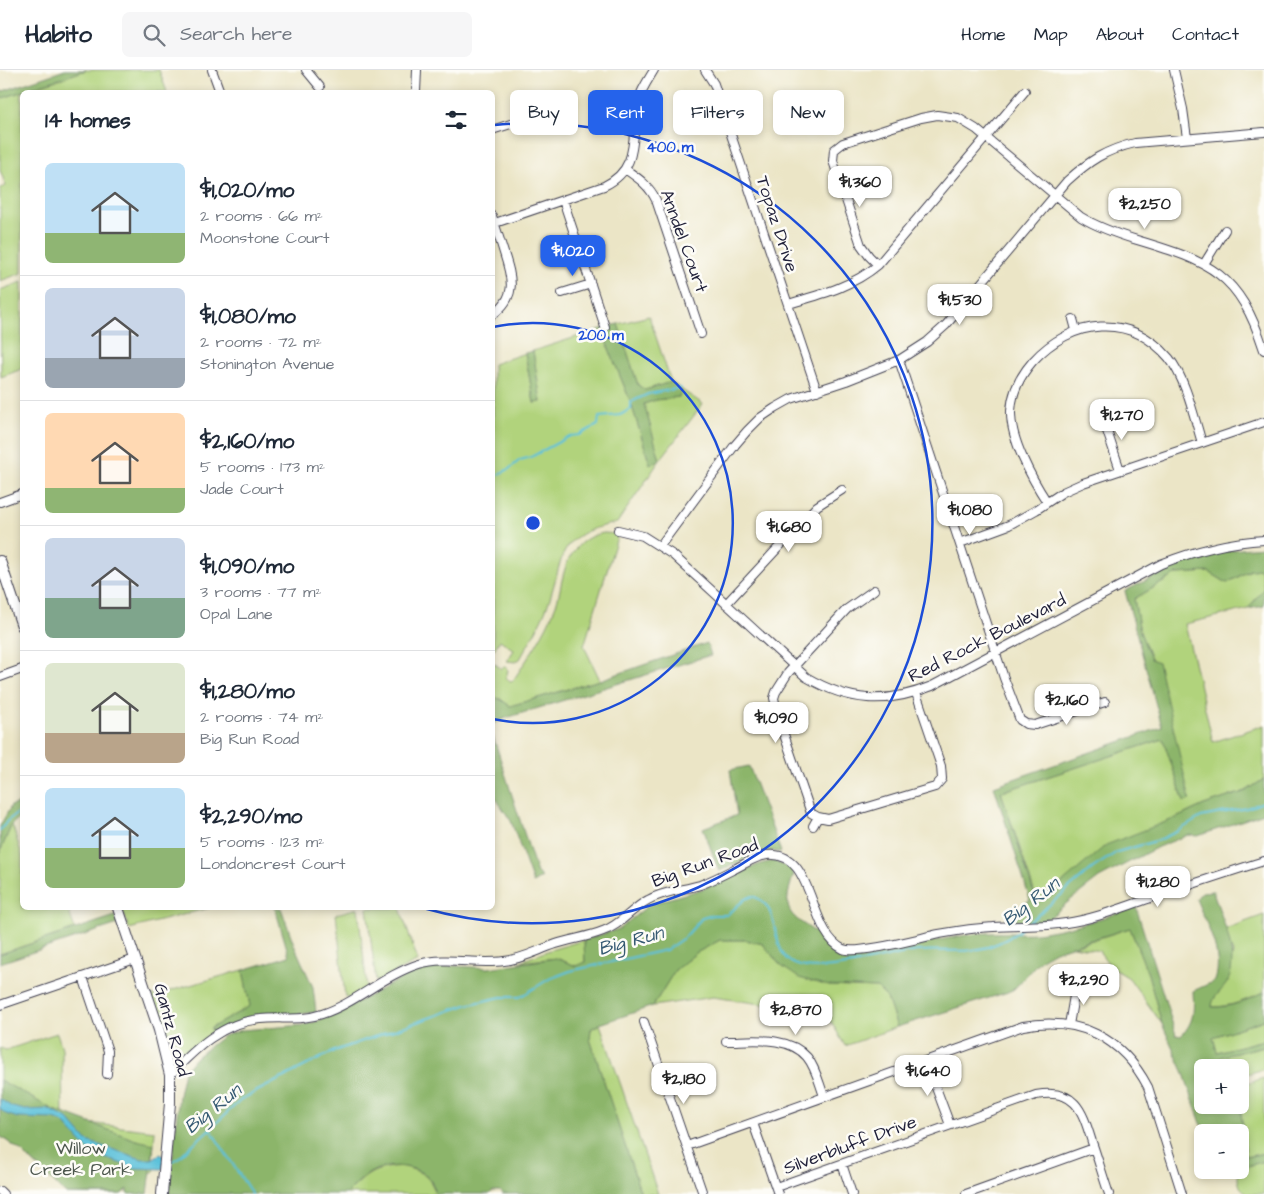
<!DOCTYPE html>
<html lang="en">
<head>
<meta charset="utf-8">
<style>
	body { margin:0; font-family:"Architects Daughter",sans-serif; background:#f6f6f7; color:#1f2937; height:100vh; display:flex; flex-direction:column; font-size:19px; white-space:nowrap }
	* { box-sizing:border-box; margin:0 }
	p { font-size:16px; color:#747a83 }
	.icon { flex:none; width:28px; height:28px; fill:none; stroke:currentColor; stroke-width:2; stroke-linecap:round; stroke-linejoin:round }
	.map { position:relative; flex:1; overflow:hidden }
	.side { position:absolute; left:20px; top:20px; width:475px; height:820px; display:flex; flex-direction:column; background:#fff; border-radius:8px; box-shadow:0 2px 8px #0003 }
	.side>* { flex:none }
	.top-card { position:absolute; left:510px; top:20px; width:475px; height:45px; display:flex; gap:10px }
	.buttons { position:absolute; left:1194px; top:989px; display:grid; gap:10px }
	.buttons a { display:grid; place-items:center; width:55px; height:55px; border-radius:8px; background:#fff; box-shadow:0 2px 8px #0003; font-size:25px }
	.price { position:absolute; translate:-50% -42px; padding:0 11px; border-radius:10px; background:#fff; color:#222; font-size:16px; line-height:32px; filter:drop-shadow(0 1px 2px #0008) }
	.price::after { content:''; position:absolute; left:50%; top:30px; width:15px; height:11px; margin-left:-8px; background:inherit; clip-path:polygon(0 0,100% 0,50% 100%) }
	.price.active { background:#2563eb; color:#fff }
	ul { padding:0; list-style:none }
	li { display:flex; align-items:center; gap:15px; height:125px; padding:0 25px }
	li+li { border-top:1px solid #e0e1e3 }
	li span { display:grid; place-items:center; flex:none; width:140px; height:100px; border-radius:8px; color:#555 }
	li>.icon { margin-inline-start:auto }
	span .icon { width:60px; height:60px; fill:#fffc; stroke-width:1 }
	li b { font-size:21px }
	h2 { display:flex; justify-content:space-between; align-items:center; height:60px; padding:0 25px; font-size:21px }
	.tag { padding:0 18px; border-radius:8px; background:#fff; box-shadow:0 2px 8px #0003; font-size:18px; line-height:45px }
	.tag.active { background:#2563eb; color:#fff }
	header { display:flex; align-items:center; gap:30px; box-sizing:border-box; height:70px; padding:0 25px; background:#fff; border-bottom:1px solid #e0e1e3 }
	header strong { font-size:24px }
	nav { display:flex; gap:28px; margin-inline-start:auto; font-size:18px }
	.search { width:350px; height:45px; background:#f6f6f7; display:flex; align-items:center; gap:12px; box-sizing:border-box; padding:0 18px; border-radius:8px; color:#747a83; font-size:19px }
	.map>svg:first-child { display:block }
	.green { fill:#b1d37b; stroke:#6a7a5b }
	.forest { fill:#8cb56b; stroke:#576c53 }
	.water { fill:#5cc1da; stroke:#3f728a }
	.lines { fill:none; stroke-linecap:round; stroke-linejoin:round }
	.stream { stroke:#5cc1da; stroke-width:2 }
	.minor-casing { stroke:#403f50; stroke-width:10 }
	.secondary-casing { stroke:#403f50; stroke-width:12 }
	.minor { stroke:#fff; stroke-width:8 }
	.secondary { stroke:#fff; stroke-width:10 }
	.ring { fill:none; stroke:#1d4ed8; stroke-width:2.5 }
	.labels { text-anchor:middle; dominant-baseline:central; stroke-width:5; stroke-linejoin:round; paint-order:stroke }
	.street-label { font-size:18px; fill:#22223b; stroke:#fdfcf7 }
	.park-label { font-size:18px; fill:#4d574e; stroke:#fdfcf7 }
	.water-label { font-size:19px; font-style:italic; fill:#365a73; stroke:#fdfcf7 }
	.centre { fill:#1d4ed8; stroke:#fdfcf7; stroke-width:2.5 }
	.ring-label { font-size:15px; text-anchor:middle; font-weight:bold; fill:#1d4ed8; stroke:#fdfcf7; stroke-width:5; stroke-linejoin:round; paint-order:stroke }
</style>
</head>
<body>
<header>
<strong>Habito</strong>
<div class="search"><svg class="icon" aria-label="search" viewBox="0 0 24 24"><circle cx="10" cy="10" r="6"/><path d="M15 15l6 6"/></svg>Search here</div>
<nav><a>Home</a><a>Map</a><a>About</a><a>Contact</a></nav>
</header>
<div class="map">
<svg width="1264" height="1124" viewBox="0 0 1264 1124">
	<rect width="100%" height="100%" fill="#fdfcf7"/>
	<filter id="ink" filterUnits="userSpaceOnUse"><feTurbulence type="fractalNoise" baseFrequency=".02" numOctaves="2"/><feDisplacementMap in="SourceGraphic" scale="10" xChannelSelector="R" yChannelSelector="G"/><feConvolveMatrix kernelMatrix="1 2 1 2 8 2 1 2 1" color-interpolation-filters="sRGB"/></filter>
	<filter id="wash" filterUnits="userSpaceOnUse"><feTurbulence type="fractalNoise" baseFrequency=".0096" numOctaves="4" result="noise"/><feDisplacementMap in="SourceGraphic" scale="20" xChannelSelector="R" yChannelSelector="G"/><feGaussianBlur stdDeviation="1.12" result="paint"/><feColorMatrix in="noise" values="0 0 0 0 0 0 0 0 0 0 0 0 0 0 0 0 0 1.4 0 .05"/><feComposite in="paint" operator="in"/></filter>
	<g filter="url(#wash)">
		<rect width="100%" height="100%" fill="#ebe5c6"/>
		<path class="green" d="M86,0H159L167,22H22V203L0,211V118L6,116L0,100V29Z
			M22,212V299L1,307L0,220Z
			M649,246L671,312L645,320L638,315L618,254Z
			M601,259L631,333L650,394L660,390L644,334L656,330L679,327L682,320L703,334L660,390L617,453C556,464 565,485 548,534C541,553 530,571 520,589L515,592L507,591L514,580L500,570L493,581V294L525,283L534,333L541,332L533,281Z
			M604,463L618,464L584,576L600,610L510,636L500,629L493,627L492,592L502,599L504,596L508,600L506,608L512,612C528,588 546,562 556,535C562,517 562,495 575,480C582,470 592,465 604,463Z
			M1262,499L1264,518L1248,539L1185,554L1213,672L1264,655V709L1246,721L1204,735L1176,748L1040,827H1036L1001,722L1163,669L1184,732L1158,593L1151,589L1140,562L1134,529L1177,504L1209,502L1227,513L1251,500Z
			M12,754L22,785V838H73L68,839L75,859L0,884V782Z
			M122,838H209L129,859Z
			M358,838L367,918L349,928L345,927L336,844Z
			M367,838H400L418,891L376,912Z
			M1264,845V922C1247,930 1231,937 1212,937V931L1227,912L1233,883L1225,859Z
			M1130,858L1148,904L1162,954L1129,908L1111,897L1099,881L1074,876Z
			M584,870L585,892L576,896L556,888L519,892L547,881Z
			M720,870H746L763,874L780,895L829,916L877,918L887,928L897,957L845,976L832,953L825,948L803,940L713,927L653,936L675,900L696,883Z
			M243,900L250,936L211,958L212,964L180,989H175L170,982L152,926Z
			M1264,950V970L1217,982L1213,967Z
			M600,954L658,1124H641L590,969L591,959Z
			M57,963L62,978L63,1050L155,1061L152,1097L155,1099L154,1101L121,1124H66L21,1081L0,1066V978L6,980Z
			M1264,976V999L1240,1006V998L1222,997L1219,987Z
			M1264,1008V1083L1246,1087L1240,1034V1015Z
			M1264,1091V1124H1247L1240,1117L1236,1100Z
			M402,1096C421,1102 429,1104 436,1124H346C369,1103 371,1099 402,1096Z"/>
		<path class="forest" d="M65,0H86L0,29V22Z
			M618,254L638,315L645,320L671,312L682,320L679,327L656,330L644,334L660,390L650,394L631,333L601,259Z
			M533,281L541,332L534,333L525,283Z
			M1264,477V536L1248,539L1264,518L1261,499L1250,500L1227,513L1209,502L1177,504L1134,529L1140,562L1151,589L1158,592L1190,730L1184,732L1163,669L1001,722L1035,826L1040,827L1055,819L1106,775L1176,748L1204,735L1246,721L1264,709V743L1198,766L1188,765L1158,777L1099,808L1068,832L1045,852H1009L1016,839L1030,830L994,716L1162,657L1125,521C1157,505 1190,488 1225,481C1238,479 1251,478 1264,477Z
			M707,573L711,585L506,648L493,654V627L500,629L510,636L600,610Z
			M493,666L537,803L542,807L533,813L511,751L493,724Z
			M749,696L781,782L765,781L719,801L703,758L737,745L730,700Z
			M22,732V746L12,754L0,782V756L11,736Z
			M773,791L790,798L794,804C778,848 794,845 825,869C833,876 838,883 849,885C868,888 918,874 939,870C956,867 974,863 991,863C1009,862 1027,865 1044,862C1076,857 1106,847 1136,837L1176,965L1181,966C1195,951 1194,940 1193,921L1215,911C1224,884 1206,854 1196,829L1202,822L1213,821C1221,848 1240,884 1228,911C1223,921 1212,926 1212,937C1231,938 1247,930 1264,922V950L1213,967L1217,982L1264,970V976L1220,987L1222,997L1202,998V1035L1240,1034L1246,1087L1264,1083V1091L1240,1098V1062H1204L1183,1001L1162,954L1148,904L1130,858L1055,881L1041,889L1014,919L1008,922L897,957L887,928L877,918L829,916L799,908L780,895L763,874L746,870H720L696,883L675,900L653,936L600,954L591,959L590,969L641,1124H502L500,1121H493L489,1124H436C435,1121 434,1116 432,1113C421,1094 387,1092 370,1103C361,1108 354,1117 346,1124H169L179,1025L184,1001L196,987L223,966L242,960L305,955L333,946L405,906L432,897L455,896L488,898L556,888L576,896L585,892L584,870L619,859L650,834L702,819L760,794Z
			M275,838H281L295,877L313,917L316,942L239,952L212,964L211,958L250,936L243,900L289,886Z
			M115,846L118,854L0,893V884Z
			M0,1010L52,1039L136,1070L154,1074L148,1124H128V1119L121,1124H66L21,1081L0,1066Z"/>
		<path class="water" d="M0,1029L12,1037L25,1040L49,1039L68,1049L87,1071L142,1089H152L160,1084L164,1086L163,1099L134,1098L105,1088L87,1079L64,1053L54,1049L18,1048L6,1044L0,1039Z"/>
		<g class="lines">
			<path class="stream" d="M492,408L509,399L520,390L531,387L570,366L579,365L598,355L599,347L620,345L631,339V332L648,324L681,318
				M0,761L7,751L22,740
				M1028,853L1093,798L1117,782L1159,770L1178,761L1201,747L1247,738L1264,732
				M210,1059L252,1124
				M168,1093L177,1089L242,1029L334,981L466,935L501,927H520L549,909L570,901L666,880L685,867L702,848L713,845H727L745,829L753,826C756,828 761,829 763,832C778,845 773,879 789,891C815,910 887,884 919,881C942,879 965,884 988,877C1000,873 1011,868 1021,859"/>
		</g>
	</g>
	<g filter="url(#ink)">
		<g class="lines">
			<g class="minor-casing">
				<path id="minor" d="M212,0L220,22
					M306,0L320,17
					M705,0L714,14L817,321
					M1174,0L1183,39L1187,68
					M416,22L417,0
					M492,60L545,43
					M834,80L843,73L921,48L937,45L958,48L976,59L1081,147C1099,158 1117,164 1137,170C1211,192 1239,203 1264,280
					M834,80L833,91L861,175L869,186L878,195
					M625,99C638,108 649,115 656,130L701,264
					M563,130L605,257
					M492,146C496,158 500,170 504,183C512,208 518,227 492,245
					M495,153L604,116C642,98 630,64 638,31C641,20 648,10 654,0
					M1204,194L1225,160
					M562,223L591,214
					M788,234C819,225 852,217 878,195L1025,21
					M1073,249L1076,260
					M899,290L1004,608L1020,650L1026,654L1035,655L1105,632
					M1103,349L1120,400
					M0,432L22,424
					M1047,432C1032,409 1010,369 1011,341C1012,321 1020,306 1033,291C1071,249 1130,242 1169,288C1186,309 1194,347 1202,373
					M618,460L643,466L673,485L806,607C849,632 885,635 932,616L1161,494C1194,481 1228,472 1264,470
					M960,473L1009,455L1036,440L1063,422L1083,413L1264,352
					M660,476L735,375L747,361L760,348L775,338L791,329L846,311L899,290L927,272L946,255L1067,111C1089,91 1105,80 1135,73L1264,62
					M874,520L847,539L788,603L776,622L774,628L778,647L811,743L818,747L828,749L935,717L942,709L941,696L916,623
					M726,534L817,436L842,420
					M0,607L22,599
					M813,756L818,747
					M83,907L108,981L107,1004
					M0,935L135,889
					M644,952L703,1124
					M1069,955L1076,914
					M726,971C752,971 788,965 807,987C816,998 819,1013 824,1026
					M926,991L950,1055
					M170,1005C195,979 222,952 261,949C281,947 302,951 322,944C356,933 384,905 419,894C447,886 476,895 504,891C523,889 538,880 556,874C571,869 588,867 603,861C621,855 631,839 648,830C664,821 683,820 700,815C716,809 730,801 744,794C751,790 759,786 767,785C816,780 807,862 843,879C858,885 919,868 939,864C956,861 975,858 993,857C1017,855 1042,857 1066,853C1094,849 1121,838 1148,829C1187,816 1225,803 1264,791
					M753,1053L778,1124
					M687,1076L1023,956C1078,946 1122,967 1148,1017L1182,1124
					M842,1094L852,1124
					M776,1117L1036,1025C1076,1018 1082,1040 1092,1072C1098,1089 1103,1107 1109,1124
					M0,1121L3,1124
					M966,1124L1094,1078"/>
			</g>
			<g class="secondary-casing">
				<path id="secondary" d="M0,491L22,556
					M118,838L159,960L170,1005V1033L162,1124"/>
			</g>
			<use href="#minor" class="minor"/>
			<use href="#secondary" class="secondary"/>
		</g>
	</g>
	<g class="ring">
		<path d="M493 257A200 200 0 1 1 493 649"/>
		<path d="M495 55A400 400 0 1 1 423 838"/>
	</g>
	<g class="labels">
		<g class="street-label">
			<text transform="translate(777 154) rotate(72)">Topaz Drive</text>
			<text transform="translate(684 171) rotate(70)">Anndel Court</text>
			<text transform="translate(987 568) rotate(-27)">Red Rock Boulevard</text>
			<text transform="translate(705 793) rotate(-20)">Big Run Road</text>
			<text transform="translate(172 960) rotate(75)">Gantz Road</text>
			<text transform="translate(850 1075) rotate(-20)">Silverbluff Drive</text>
		</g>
		<g class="park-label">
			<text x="81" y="1078">Willow<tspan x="81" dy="21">Creek Park</tspan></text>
		</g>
		<g class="water-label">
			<text transform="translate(1031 832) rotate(-38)">Big Run</text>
			<text transform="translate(631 871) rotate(-15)">Big Run</text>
			<text transform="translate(213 1039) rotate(-39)">Big Run</text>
		</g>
	</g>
	<circle cx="533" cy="453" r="8" class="centre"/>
	<g class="ring-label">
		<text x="670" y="82">400 m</text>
		<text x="601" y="270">200 m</text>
	</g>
</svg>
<div class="buttons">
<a>+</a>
<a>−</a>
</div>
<b class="price" style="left:860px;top:138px">$1,360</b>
<b class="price" style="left:1145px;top:160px">$2,250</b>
<b class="price active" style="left:573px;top:207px">$1,020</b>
<b class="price" style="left:960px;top:256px">$1,530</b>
<b class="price" style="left:1122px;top:371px">$1,270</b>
<b class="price" style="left:970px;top:466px">$1,080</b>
<b class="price" style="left:789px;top:483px">$1,680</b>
<b class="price" style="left:1067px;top:656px">$2,160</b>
<b class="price" style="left:776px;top:674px">$1,090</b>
<b class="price" style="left:1158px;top:838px">$1,280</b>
<b class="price" style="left:1084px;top:936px">$2,290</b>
<b class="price" style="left:796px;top:966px">$2,870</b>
<b class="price" style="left:928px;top:1027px">$1,640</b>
<b class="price" style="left:684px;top:1035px">$2,180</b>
<div class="top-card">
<a class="tag">Buy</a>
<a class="tag active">Rent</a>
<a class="tag">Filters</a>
<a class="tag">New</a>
</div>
<section class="side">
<h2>14 homes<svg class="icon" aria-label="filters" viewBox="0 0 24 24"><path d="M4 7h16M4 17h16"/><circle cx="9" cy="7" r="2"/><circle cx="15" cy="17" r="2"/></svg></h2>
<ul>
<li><span style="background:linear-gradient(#bfe0f5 70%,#8fb573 0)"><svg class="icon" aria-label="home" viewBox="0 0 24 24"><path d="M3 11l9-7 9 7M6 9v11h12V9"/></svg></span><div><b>$1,020/mo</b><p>2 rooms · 66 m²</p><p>Moonstone Court</p></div></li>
<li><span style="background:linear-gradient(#c9d6e8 70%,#9aa5b1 0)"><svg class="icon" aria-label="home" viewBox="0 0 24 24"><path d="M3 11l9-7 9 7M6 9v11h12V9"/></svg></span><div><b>$1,080/mo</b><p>2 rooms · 72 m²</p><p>Stonington Avenue</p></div></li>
<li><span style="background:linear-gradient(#ffd9b3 75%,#8fb573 0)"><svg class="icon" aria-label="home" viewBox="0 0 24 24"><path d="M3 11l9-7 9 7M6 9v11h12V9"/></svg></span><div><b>$2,160/mo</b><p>5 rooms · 173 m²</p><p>Jade Court</p></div></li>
<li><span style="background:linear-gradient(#c9d6e8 60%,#7fa58c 0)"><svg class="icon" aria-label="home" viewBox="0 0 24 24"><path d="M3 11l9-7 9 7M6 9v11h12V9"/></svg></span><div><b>$1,090/mo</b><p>3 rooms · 77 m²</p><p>Opal Lane</p></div></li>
<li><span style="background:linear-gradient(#dfe7d0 70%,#b9a48a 0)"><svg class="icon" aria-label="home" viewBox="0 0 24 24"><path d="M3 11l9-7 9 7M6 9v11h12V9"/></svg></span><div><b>$1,280/mo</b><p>2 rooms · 74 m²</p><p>Big Run Road</p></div></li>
<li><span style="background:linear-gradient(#bfe0f5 60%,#8fb573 0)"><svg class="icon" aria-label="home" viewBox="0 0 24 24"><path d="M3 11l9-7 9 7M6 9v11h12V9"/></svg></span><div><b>$2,290/mo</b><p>5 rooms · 123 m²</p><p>Londoncrest Court</p></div></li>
</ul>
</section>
</div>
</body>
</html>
